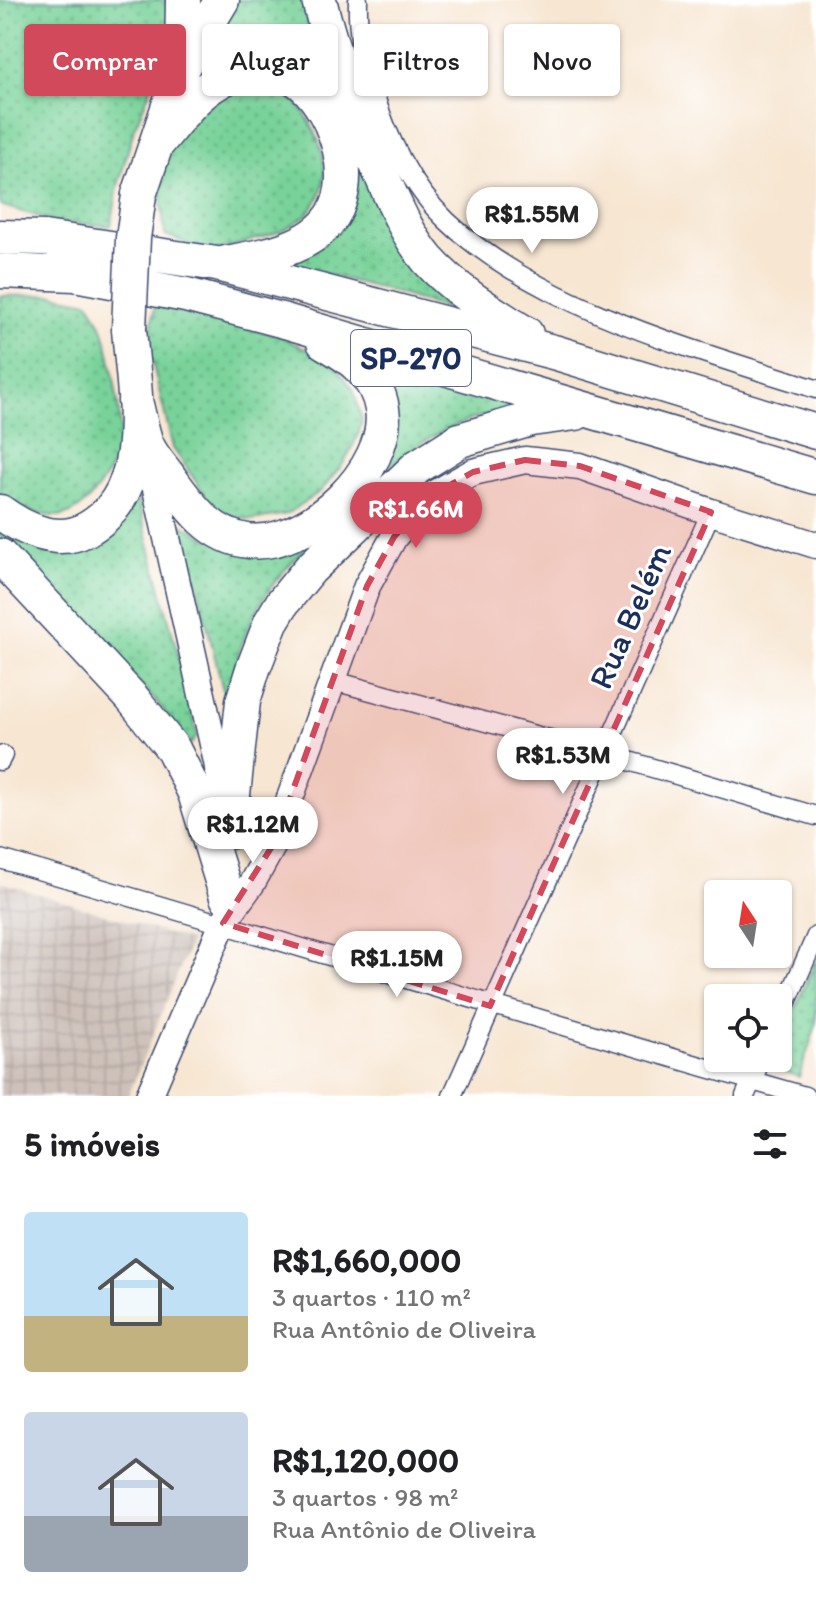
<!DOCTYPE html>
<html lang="pt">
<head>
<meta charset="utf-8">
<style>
	body { margin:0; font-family:Itim,sans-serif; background:#f2f2f2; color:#202124; height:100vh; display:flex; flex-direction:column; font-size:30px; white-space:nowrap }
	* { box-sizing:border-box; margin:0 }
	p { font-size:26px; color:#757577 }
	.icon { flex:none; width:44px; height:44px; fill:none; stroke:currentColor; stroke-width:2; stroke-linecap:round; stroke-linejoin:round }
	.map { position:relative; height:1096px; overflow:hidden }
	.details { display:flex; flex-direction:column; background:#fff; flex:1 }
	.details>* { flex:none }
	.hud { position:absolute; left:24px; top:24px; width:768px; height:72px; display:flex; gap:16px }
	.needle { width:52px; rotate:348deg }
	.tools { position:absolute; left:704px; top:880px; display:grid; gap:16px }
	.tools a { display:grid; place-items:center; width:88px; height:88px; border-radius:8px; background:#fff; box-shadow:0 2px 6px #0004; font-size:40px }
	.price { position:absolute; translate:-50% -68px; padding:0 18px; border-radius:28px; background:#fff; color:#222; font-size:26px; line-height:52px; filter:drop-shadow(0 2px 4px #0008) }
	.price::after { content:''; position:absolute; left:50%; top:48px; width:24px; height:18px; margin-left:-12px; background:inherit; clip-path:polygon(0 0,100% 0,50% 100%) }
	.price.selected { background:#d1495b; color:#fff }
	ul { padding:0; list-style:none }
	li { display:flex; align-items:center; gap:24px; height:200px; padding:0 24px }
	li span { display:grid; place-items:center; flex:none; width:224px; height:160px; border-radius:8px; color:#555 }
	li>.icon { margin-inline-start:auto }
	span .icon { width:96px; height:96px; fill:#fffc; stroke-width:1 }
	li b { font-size:34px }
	h2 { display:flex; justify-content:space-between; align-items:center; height:96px; padding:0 24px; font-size:34px }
	.pill { padding:0 28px; border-radius:8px; background:#fff; box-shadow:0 2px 6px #0004; font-size:28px; line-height:72px }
	.pill.selected { background:#d1495b; color:#fff }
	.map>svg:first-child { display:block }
	.industrial { fill:url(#industrial-grid) }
	.grass { fill:url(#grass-dots); stroke:#4a807c; stroke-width:2 }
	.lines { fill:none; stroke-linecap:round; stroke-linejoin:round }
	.minor-casing { stroke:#3c4a6f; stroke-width:21 }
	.secondary-casing { stroke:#3c4a6f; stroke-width:29 }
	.motorway-casing { stroke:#3c4a6f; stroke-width:37 }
	.minor { stroke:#fff; stroke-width:18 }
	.secondary { stroke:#fff; stroke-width:26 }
	.motorway { stroke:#fff; stroke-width:34 }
	.motorway-bridge-casing { stroke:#3c4a6f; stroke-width:37; stroke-linecap:butt }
	.motorway-bridge { stroke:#fff; stroke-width:34 }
	.marked { fill:#d1495b; fill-opacity:0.2; stroke:#d1495b; stroke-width:6; stroke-dasharray:16 10; stroke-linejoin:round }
	.labels { text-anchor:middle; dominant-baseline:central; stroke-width:6; stroke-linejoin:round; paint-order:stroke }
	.shield { fill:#fff; stroke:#5f6d8e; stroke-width:2 }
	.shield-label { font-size:32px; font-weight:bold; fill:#1b2f5e }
	.street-label { font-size:34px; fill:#1b2f5e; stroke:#fff }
</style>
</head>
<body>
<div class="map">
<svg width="816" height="1096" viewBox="0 0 816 1096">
	<defs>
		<pattern id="industrial-grid" width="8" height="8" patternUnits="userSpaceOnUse" patternTransform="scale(2)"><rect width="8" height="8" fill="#cec1ba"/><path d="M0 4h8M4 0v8" fill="none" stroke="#b0a6a2"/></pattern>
		<pattern id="grass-dots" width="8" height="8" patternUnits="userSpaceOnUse" patternTransform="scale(2)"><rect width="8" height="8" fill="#78d299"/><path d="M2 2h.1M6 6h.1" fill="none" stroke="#62ab80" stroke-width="1.8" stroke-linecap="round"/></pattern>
	</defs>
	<rect width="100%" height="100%" fill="#fff"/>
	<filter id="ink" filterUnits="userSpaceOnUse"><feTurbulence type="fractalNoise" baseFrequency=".0125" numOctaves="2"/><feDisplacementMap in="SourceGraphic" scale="16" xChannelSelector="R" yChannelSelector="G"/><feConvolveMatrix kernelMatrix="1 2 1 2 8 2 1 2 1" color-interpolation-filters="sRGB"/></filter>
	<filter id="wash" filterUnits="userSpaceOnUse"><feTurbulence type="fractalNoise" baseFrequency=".006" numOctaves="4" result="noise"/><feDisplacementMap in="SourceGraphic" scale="32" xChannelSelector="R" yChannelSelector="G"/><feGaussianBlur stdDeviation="1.8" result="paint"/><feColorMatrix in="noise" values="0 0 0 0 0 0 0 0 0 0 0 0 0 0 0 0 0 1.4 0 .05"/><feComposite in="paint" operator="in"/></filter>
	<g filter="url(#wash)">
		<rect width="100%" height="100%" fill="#f7e6d2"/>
		<path class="industrial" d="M0,882L191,941L128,1096H0Z"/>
		<path class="grass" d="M0,0H174L171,40L134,129L118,186L111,226L56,222L0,205Z
			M232,0H302L308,26L332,94C285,45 260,27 197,63Z
			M242,84L284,86C334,143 350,213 260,238C246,241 226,251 212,250C197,248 179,240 165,235L161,197L165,158L190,118Z
			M356,162L372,192L468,315L390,291L284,263Z
			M53,295L89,302C94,311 99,320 103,330C110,349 122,419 120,439C118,465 87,515 58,516C39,517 17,505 0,497V296Z
			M155,306L278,335L333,363L353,389L362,420L358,436L343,464L321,491L287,514L251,520L232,516L210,502L173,448L151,357V330Z
			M369,358L521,406C457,419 419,439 370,483Z
			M138,501L190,701L197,736L191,744L156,701L0,537V532L30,541Z
			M182,524L209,539L315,537C296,558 276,577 262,601C243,631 234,668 226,702Z
			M816,959V1025L799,1077L771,1067L775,1058H778V1050Z"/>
	</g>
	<g filter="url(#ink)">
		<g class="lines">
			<g class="minor-casing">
				<path id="minor" d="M358,0C357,37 363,55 373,89C386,135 411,187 447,221C537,307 698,351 816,389
					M334,681L605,754L816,816
					M0,761L3,755
					M0,859C269,936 536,1020 805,1096
					M778,1022L816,936
					M452,1096L711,512
					M745,1096L762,1058"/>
			</g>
			<g class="secondary-casing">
				<path id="secondary" d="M148,453L217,762L224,806
					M149,1096L223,923L252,883L273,845L367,586L394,537L429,497L473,472L525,460L580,466L711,512L816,545"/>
			</g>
			<g class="motorway-casing">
				<path id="motorway" d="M319,0C334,61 356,116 381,174C394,203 407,235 428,260C456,291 491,312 526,334
					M182,64L183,0
					M156,145C174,124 192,97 216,83C240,67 280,64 303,84C337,114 360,186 327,223C304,250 259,257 226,263
					M139,195L182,67L222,0
					M0,237L44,238L217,264L557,353L816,432
					M0,271L75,274L186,295L285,321L816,477
					M135,401C139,415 141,429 146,443C150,454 159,464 166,473C188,503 208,536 248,541C307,549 392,468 382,409C377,376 351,357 324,342
					M0,512C23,529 57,545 85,530C155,494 134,394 129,329
					M0,556L132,698L173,749L195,793L227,897
					M229,832L243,701L253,669L271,622L283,602L310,569L417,467L460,440L531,419L576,413"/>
			</g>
			<use href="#minor" class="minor"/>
			<use href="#secondary" class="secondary"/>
			<use href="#motorway" class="motorway"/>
			<g class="motorway-bridge-casing">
				<path id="motorway-bridge" d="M129,329L133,238L139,195"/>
			</g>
			<use href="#motorway-bridge" class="motorway-bridge"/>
		</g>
	</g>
	<path class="marked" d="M525,460L580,466L711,512L490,1006L223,923L273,845L367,586L394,537L429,497L473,472Z"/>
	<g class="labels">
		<rect class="shield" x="351" y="330" width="120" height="56" rx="6"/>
		<g class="shield-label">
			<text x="411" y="358">SP-270</text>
		</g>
		<g class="street-label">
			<text transform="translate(630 616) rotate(-66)">Rua Belém</text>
		</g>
	</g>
</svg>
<div class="tools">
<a><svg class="needle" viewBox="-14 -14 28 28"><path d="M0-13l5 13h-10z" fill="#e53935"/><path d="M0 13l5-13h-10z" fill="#757577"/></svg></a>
<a><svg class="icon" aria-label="locate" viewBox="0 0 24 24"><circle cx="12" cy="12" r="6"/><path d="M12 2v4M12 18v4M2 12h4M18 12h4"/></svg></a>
</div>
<b class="price" style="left:532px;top:255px">R$1.55M</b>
<b class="price selected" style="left:416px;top:550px">R$1.66M</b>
<b class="price" style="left:563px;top:796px">R$1.53M</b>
<b class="price" style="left:253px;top:865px">R$1.12M</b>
<b class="price" style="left:397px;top:999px">R$1.15M</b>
<div class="hud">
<a class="pill selected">Comprar</a>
<a class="pill">Alugar</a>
<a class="pill">Filtros</a>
<a class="pill">Novo</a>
</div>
</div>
<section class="details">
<h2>5 imóveis<svg class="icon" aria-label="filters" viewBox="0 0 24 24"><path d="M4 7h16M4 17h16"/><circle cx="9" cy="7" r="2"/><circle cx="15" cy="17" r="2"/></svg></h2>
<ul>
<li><span style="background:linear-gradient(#bfe0f5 65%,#c2b280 0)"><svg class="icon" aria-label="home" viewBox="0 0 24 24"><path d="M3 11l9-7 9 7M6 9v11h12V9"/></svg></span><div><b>R$1,660,000</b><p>3 quartos · 110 m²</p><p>Rua Antônio de Oliveira</p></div></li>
<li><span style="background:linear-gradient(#c9d6e8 65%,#9aa5b1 0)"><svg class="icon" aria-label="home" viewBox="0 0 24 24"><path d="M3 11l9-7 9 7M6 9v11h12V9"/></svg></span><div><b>R$1,120,000</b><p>3 quartos · 98 m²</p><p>Rua Antônio de Oliveira</p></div></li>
</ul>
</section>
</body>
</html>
